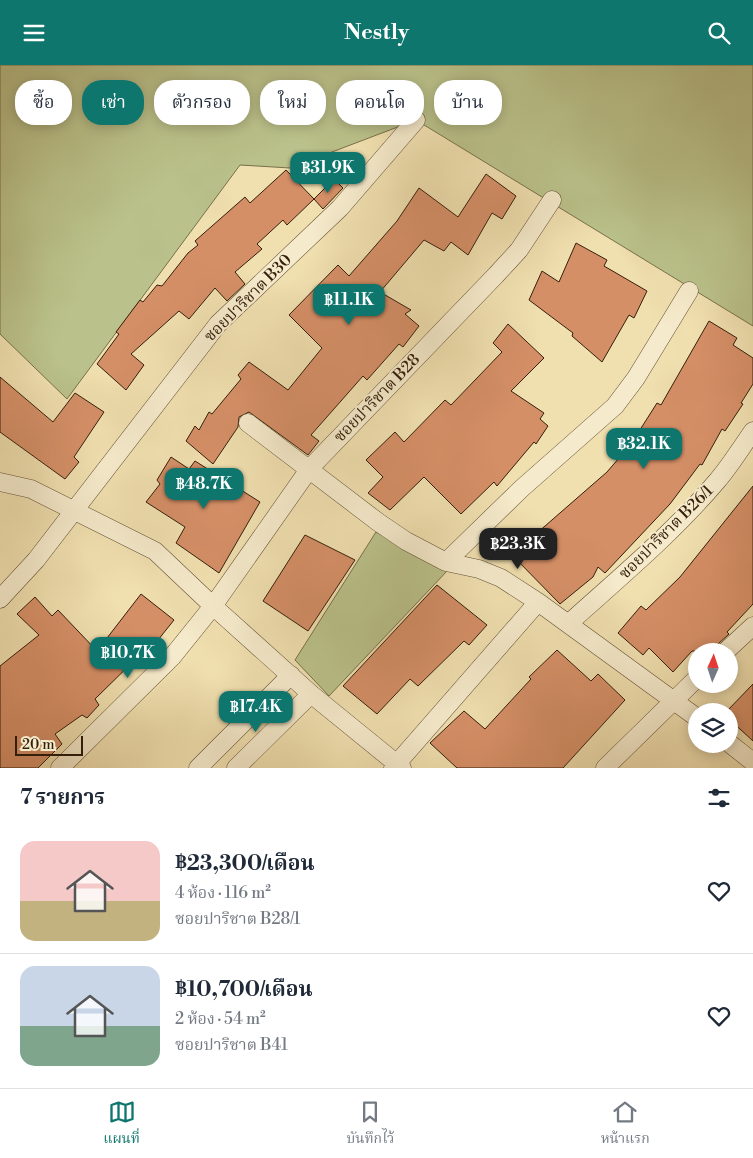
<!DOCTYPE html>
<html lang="th">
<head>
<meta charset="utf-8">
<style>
	body { margin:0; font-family:"Libre Bodoni","Noto Serif Thai",serif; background:#f2f2f3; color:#1f2937; height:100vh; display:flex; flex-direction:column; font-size:19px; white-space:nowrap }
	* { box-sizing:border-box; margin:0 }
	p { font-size:16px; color:#747a83 }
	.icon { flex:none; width:28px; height:28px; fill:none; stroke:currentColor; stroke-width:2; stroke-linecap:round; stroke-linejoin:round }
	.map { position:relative; height:703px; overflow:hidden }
	.details { display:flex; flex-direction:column; background:#fff; flex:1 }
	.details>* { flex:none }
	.hud { position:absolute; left:15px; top:15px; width:500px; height:45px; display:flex; gap:10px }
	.needle { width:32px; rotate:3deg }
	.tools { position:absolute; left:688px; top:578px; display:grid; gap:10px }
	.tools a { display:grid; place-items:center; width:50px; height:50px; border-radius:50%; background:#fff; box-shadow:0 2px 12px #0003; font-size:25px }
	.scale { position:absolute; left:15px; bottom:12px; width:68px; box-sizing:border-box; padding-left:5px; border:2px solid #341f0b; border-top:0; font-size:14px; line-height:18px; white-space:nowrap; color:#341f0b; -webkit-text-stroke:4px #f5eacb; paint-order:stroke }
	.price { position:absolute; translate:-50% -42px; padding:0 11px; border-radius:10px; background:#0f766e; color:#fff; font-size:16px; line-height:32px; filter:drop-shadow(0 1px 2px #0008) }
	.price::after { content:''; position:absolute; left:50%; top:30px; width:15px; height:11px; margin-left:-8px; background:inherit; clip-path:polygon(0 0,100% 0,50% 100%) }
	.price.selected { background:#222; color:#fff }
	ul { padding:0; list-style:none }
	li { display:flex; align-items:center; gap:15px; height:125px; padding:0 20px }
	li+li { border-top:1px solid #e0e1e3 }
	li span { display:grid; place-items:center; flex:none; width:140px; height:100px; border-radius:15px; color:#555 }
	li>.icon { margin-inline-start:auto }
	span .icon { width:60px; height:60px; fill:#fffc; stroke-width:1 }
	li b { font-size:21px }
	h2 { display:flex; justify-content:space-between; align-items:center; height:60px; padding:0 20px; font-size:21px }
	.chip { padding:0 18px; border-radius:20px; background:#fff; box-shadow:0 2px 12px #0003; font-size:18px; line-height:45px }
	.chip.selected { background:#0f766e; color:#fff }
	header { display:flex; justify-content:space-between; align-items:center; height:65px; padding:0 20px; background:#0f766e; color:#fff; font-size:22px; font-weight:700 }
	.tabs { display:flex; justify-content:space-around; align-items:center; height:70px; border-top:1px solid #e0e1e3; background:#fff; font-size:14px; color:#747a83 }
	.tabs a { display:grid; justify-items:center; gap:2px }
	.tabs .selected { color:#0f766e }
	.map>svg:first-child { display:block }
	.green { fill:#bac18a; stroke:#77704a }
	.building { fill:#d58f67; stroke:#341f0b }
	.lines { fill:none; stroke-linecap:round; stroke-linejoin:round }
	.minor-casing { stroke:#634f34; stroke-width:19 }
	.minor { stroke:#f5eacb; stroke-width:18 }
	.labels { text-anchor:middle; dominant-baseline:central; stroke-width:4; stroke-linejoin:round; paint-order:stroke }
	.street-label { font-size:16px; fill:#341f0b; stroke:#f5eacb }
</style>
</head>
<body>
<header><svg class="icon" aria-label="menu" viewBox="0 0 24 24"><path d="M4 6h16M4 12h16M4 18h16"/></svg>Nestly<svg class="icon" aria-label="search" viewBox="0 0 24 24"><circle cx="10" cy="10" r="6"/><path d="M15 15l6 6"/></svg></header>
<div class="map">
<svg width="753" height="703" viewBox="0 0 753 703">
	<rect width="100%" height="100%" fill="#f0dfaf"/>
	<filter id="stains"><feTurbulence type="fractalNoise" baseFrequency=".004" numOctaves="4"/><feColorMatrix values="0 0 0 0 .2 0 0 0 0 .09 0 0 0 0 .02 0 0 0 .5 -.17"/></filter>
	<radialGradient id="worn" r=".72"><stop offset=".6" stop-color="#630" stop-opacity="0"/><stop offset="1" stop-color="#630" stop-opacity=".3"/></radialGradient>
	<path class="green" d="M0,0H753V261L416,55L290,103L240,100L67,334L0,269Z
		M376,467L448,505L329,631L295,595Z"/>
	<path class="building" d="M286,105L314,134L287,160L283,155L257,179L262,184L235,207L245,219L227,236L215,223L189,254L179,246L131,289L144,300L126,325L97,299L119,269L116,267L140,235L143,237L157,220L162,221L188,188L198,180L195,176L245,132L250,138Z
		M486,109L516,131L502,154L492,148L468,190L451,177L444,186L424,175L380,227L411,245L405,249L419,261L403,282L399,279L367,315L363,311L311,370L319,376L308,390L249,347L239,352L238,362L213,399L186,376L195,361L199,365L209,347L212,349L241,314L238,310L249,297L288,325L322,283L289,250L338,200L349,211L397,156L419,123L458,152Z
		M334,114L343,123L323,144L314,134Z
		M576,178L607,195L604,201L647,226L634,253L629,250L602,297L572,271L573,268L529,235L542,206L559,217Z
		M709,256L737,273L733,280L753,293V319L741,338L743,339L725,366L722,364L702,400L700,399L670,439L605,508L598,502L593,512L560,539L511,489L535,466L537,468L607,407L631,379L657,338L661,340Z
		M508,259L544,293L511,326L544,348L540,354L548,361L536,379L534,377L497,421L494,417L461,449L424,412L390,445L368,428L383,412L366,395L395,367L404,377L445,335L451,340L502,287L493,278Z
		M0,312L53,357L75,328L104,347L74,392L79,397L65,414L0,367Z
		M171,392L189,404L195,396L260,437L219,508L176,478L185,462L146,437L160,419L157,415Z
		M753,421V539L727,567L729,569L718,579L716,586H692L673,607L649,583L643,590L618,568L641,541L646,545L680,512Z
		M305,470L355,495L308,566L263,536Z
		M437,520L487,560L469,580L464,576L418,621L410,614L377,649L343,621Z
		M141,529L174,555L150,585L147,583L95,634L99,640L87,653L82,650L55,669L62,679L38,703H0V601L39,570L17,549L35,532L52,551L58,545L97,586Z
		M557,585L591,616L598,609L625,635L563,703H457L430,678L464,646L485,664L531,614L529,612Z
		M753,619V676L729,654L727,646Z"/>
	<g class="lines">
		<g class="minor-casing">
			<path id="minor" d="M248,358L378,457L406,476L446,497L479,504L501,513L538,537L696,652
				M0,417L31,424L155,486L213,541L311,629L402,703
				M446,497L521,424L615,341L636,313L689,226
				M0,534L36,495L218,259L340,143L416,55
				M568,559C619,513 672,469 717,416C730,401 741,383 753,366
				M726,586L753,561
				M729,678L753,697
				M60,703L172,592L213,541L310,403L496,210L519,185L552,135
				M198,703L291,610
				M236,703L311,629
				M393,703L538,537
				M605,703L696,614"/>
		</g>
		<use href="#minor" class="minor"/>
	</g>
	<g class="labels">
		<g class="street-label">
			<text transform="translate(248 233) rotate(-45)">ซอยปาริชาต B30</text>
			<text transform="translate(377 333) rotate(-46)">ซอยปาริชาต B28</text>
			<text transform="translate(666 467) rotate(-45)">ซอยปาริชาต B26/1</text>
		</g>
	</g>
	<rect width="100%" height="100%" filter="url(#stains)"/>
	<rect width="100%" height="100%" fill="url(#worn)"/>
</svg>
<div class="tools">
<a><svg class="needle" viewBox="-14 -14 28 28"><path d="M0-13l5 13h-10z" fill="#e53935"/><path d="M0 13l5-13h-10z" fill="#747a83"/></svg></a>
<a><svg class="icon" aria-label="layers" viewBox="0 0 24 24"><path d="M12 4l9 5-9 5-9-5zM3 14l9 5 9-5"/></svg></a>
</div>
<div class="scale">20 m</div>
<b class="price" style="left:328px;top:129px">฿31.9K</b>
<b class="price" style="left:349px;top:261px">฿11.1K</b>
<b class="price" style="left:644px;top:405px">฿32.1K</b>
<b class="price" style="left:204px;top:445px">฿48.7K</b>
<b class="price selected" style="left:518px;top:505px">฿23.3K</b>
<b class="price" style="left:128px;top:614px">฿10.7K</b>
<b class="price" style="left:256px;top:668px">฿17.4K</b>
<div class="hud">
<a class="chip">ซื้อ</a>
<a class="chip selected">เช่า</a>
<a class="chip">ตัวกรอง</a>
<a class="chip">ใหม่</a>
<a class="chip">คอนโด</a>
<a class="chip">บ้าน</a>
</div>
</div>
<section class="details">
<h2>7 รายการ<svg class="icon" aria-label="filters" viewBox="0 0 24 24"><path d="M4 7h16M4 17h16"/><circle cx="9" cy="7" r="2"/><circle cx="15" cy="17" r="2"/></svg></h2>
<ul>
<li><span style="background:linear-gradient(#f6c9c9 60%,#c2b280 0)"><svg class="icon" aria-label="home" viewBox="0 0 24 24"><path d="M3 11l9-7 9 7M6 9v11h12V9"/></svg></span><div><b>฿23,300/เดือน</b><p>4 ห้อง · 116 m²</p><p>ซอยปาริชาต B28/1</p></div><svg class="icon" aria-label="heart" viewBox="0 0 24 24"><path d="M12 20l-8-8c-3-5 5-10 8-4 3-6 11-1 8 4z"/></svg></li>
<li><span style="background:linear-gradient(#c9d6e8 60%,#7fa58c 0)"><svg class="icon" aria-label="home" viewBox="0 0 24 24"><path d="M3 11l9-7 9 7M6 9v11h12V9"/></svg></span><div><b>฿10,700/เดือน</b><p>2 ห้อง · 54 m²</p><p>ซอยปาริชาต B41</p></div><svg class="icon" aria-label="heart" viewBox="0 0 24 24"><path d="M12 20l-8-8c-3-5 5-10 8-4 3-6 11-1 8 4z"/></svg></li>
</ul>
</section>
<nav class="tabs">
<a class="selected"><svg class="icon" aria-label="map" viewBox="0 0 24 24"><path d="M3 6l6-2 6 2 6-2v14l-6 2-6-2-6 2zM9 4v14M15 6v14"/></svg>แผนที่</a>
<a><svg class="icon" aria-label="saved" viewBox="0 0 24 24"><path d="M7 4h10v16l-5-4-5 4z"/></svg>บันทึกไว้</a>
<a><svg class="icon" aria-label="home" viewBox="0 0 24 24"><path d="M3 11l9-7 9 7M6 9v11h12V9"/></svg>หน้าแรก</a>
</nav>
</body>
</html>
